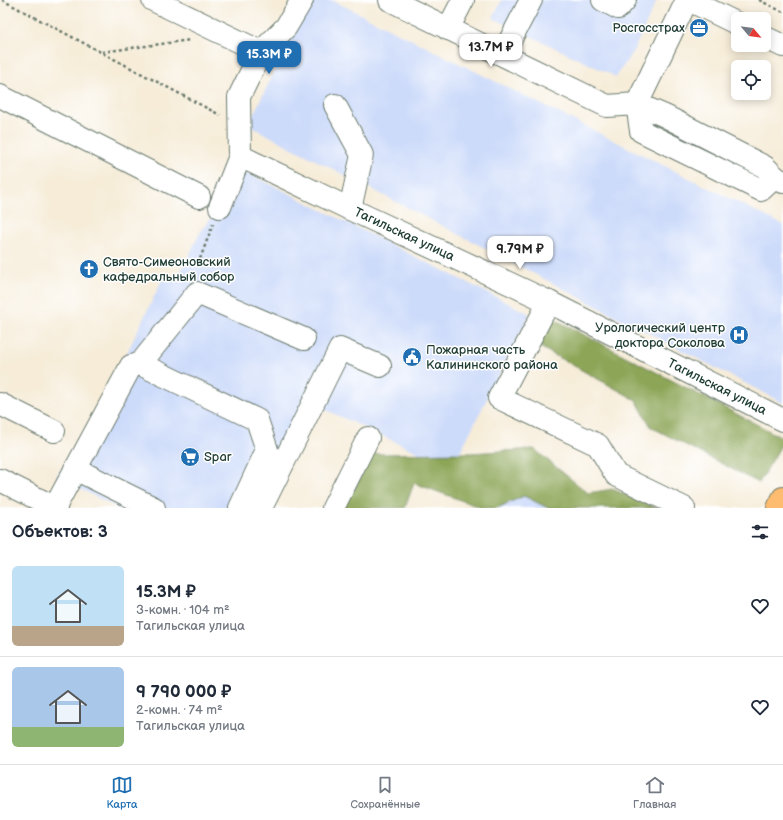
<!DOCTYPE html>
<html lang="ru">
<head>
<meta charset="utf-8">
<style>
	body { margin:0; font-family:"Balsamiq Sans",sans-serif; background:#f6f6f7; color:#1f2937; height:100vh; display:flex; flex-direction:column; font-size:15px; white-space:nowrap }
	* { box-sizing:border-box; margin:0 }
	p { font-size:13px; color:#747a83 }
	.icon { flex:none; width:22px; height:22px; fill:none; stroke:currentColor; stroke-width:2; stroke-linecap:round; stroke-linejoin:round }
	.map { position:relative; height:508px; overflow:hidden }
	.side { display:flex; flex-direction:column; background:#fff; flex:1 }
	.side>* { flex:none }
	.needle { width:26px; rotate:119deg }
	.fabs { position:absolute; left:731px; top:12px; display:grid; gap:8px }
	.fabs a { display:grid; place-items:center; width:40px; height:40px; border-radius:6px; background:#fff; box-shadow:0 2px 10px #0003; font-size:20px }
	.price { position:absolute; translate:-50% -34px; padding:0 9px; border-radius:8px; background:#fff; color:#222; font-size:13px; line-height:26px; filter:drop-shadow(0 1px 2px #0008) }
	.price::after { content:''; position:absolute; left:50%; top:24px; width:12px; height:9px; margin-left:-6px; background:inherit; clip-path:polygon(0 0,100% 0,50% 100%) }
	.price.selected { background:#1f6fb2; color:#fff }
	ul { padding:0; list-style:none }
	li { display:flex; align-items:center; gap:12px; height:100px; padding:0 12px }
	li+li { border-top:1px solid #e0e1e3 }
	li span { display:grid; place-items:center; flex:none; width:112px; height:80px; border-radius:6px; color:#555 }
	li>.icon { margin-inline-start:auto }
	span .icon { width:48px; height:48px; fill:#fffc; stroke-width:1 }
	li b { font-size:17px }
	h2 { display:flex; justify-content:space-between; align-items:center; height:48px; padding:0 12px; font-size:17px }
	.dock { display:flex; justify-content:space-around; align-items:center; height:56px; border-top:1px solid #e0e1e3; background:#fff; font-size:11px; color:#747a83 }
	.dock a { display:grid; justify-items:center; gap:2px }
	.dock .selected { color:#1f6fb2 }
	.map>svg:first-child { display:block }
	.built { fill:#cddbfa }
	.forest { fill:#8ca556; stroke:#567145 }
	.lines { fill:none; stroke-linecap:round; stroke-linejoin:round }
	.minor-casing { stroke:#6a7a6d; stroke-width:24 }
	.major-casing { stroke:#6a7a6d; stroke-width:24 }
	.path { stroke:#6a7a6d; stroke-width:2.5; stroke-dasharray:3 3; stroke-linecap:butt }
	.minor { stroke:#fff; stroke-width:22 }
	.major { stroke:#fdbc70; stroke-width:22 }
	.labels { text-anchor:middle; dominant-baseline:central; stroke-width:3; stroke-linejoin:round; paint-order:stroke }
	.poi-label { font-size:13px; fill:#1f3d34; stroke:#fff; text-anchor:start }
	.street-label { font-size:13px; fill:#1f3d34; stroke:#fff }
</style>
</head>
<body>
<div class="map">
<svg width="783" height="508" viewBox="0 0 783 508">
	<rect width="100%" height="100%" fill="#fff"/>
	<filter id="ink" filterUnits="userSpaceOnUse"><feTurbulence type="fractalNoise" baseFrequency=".025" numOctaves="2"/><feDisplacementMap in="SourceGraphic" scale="8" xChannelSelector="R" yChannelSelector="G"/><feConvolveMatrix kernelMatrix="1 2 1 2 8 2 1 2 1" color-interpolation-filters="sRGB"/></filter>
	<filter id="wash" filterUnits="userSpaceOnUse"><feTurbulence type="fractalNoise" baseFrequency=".012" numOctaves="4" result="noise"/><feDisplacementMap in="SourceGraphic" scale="16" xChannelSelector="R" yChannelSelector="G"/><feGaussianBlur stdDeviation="0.9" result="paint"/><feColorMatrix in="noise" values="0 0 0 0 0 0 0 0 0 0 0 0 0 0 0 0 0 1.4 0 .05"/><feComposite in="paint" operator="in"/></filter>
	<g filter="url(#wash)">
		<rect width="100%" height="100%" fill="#f6ecd8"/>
		<path class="built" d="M310,0H332L783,225V403L248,125Z
			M502,0H657L634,50L616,77L493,18Z
			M238,168L530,314L452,468L315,405L268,508H118L56,477L91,427L164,276L179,275L202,229L213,216Z
			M517,470L589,508H497Z"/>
		<path class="forest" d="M554,319L783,438V442L759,483L651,427L636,400L538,346Z
			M534,449L588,493L612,489L657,508H548L524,496L497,508H482L414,483L405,508H343L373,454L470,453Z"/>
	</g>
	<g filter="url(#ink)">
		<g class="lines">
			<g class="minor-casing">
				<g id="minor">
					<path d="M153,0L261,52"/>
					<path d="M390,0L607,106L637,104L641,131L761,190L775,177"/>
					<path d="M603,0L618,8L625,0"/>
					<path d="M687,0L637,104L665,116L765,167L775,177L783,182"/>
					<path d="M689,0L738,24"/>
					<path d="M448,29L463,0"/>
					<path d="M764,37L783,46"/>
					<path d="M503,54L531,0"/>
					<path d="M0,96L199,197"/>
					<path d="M335,105L362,155L350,209"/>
					<path id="s1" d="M240,156L350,209L549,302L783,420"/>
					<path d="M220,207L240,156L239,97L261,52L286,27L302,0"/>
					<path d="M549,302L499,398L598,445L616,475L684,508"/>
					<path d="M140,364L197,293L304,339"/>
					<path d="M0,404L54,431"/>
					<path d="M75,469L154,508"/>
					<path d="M0,480L56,508"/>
					<path d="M55,507L131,366L140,364L257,420L267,450L240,508"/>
					<path d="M261,508L340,349L380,366"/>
					<path d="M333,508L368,438"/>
				</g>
			</g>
			<g class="major-casing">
				<path id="major" d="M778,508L783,498"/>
			</g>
			<path class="path" d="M2,0L220,115
				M759,0L783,12
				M102,52L190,40
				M200,259L213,224"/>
			<use href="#minor" class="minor"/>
			<use href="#major" class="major"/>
		</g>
	</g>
	<defs>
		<g id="office-disc" transform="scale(1)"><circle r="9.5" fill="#1f6fb2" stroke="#fff"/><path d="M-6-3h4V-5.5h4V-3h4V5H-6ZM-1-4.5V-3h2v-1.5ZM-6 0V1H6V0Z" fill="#fff"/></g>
		<g id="church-disc" transform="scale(1)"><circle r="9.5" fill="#1f6fb2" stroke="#fff"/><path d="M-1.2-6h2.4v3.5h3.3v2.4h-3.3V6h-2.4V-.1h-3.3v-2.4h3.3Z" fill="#fff"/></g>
		<g id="hospital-disc" transform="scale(1)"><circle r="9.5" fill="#1f6fb2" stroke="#fff"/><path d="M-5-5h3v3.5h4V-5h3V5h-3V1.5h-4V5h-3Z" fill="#fff"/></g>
		<g id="civic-disc" transform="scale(1)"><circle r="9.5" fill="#1f6fb2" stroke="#fff"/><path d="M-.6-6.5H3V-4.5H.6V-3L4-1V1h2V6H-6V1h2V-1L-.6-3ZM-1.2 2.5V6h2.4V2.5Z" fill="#fff"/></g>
		<g id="supermarket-disc" transform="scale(1)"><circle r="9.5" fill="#1f6fb2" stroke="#fff"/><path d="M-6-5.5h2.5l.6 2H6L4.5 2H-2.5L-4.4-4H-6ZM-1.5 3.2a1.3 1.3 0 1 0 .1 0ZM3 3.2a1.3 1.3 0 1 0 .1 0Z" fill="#fff"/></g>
	</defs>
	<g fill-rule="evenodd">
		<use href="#office-disc" x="699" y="28"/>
		<use href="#church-disc" x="89" y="269"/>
		<use href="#hospital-disc" x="739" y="335"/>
		<use href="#civic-disc" x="412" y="357"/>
		<use href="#supermarket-disc" x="190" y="457"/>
	</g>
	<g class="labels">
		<g class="poi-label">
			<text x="685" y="28" text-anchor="end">Росгосстрах</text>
			<text x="103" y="262">Свято-Симеоновский<tspan x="103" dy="15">кафедральный собор</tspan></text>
			<text x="725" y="328" text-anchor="end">Урологический центр<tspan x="725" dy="15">доктора Соколова</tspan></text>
			<text x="426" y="350">Пожарная часть<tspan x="426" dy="15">Калининского района</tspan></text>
			<text x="204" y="457">Spar</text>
		</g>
		<g class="street-label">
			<text stroke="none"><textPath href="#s1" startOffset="182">Тагильская улица</textPath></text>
			<text stroke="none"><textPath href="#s1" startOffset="530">Тагильская улица</textPath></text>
		</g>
	</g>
</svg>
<div class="fabs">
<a><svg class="needle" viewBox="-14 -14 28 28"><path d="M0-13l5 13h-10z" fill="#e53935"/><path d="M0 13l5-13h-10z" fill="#747a83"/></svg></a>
<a><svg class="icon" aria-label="locate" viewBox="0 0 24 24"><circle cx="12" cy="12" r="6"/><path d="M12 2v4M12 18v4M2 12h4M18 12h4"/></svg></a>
</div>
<b class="price" style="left:491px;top:68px">13.7M ₽</b>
<b class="price selected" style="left:269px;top:75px">15.3M ₽</b>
<b class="price" style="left:520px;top:270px">9.79M ₽</b>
</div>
<section class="side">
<h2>Объектов: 3<svg class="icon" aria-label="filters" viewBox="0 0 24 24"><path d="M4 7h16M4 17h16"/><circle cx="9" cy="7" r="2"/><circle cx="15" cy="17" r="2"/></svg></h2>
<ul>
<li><span style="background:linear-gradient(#bfe0f5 75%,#b9a48a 0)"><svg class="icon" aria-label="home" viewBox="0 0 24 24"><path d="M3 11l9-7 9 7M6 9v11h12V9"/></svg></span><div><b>15.3M ₽</b><p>3-комн. · 104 m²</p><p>Тагильская улица</p></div><svg class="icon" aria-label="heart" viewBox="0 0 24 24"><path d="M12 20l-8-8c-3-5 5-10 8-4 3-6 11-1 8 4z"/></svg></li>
<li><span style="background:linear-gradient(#a9c7e8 75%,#8fb573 0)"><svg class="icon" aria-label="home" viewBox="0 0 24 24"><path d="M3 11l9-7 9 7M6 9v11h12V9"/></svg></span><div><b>9 790 000 ₽</b><p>2-комн. · 74 m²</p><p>Тагильская улица</p></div><svg class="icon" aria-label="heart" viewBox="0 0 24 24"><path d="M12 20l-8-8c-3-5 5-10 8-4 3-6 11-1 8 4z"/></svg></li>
</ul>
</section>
<nav class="dock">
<a class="selected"><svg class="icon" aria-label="map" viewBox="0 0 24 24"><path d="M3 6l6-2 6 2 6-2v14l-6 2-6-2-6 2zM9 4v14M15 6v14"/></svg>Карта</a>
<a><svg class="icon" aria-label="saved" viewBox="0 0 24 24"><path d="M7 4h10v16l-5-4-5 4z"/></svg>Сохранённые</a>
<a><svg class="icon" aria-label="home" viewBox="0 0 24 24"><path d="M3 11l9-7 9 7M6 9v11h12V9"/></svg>Главная</a>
</nav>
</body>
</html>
